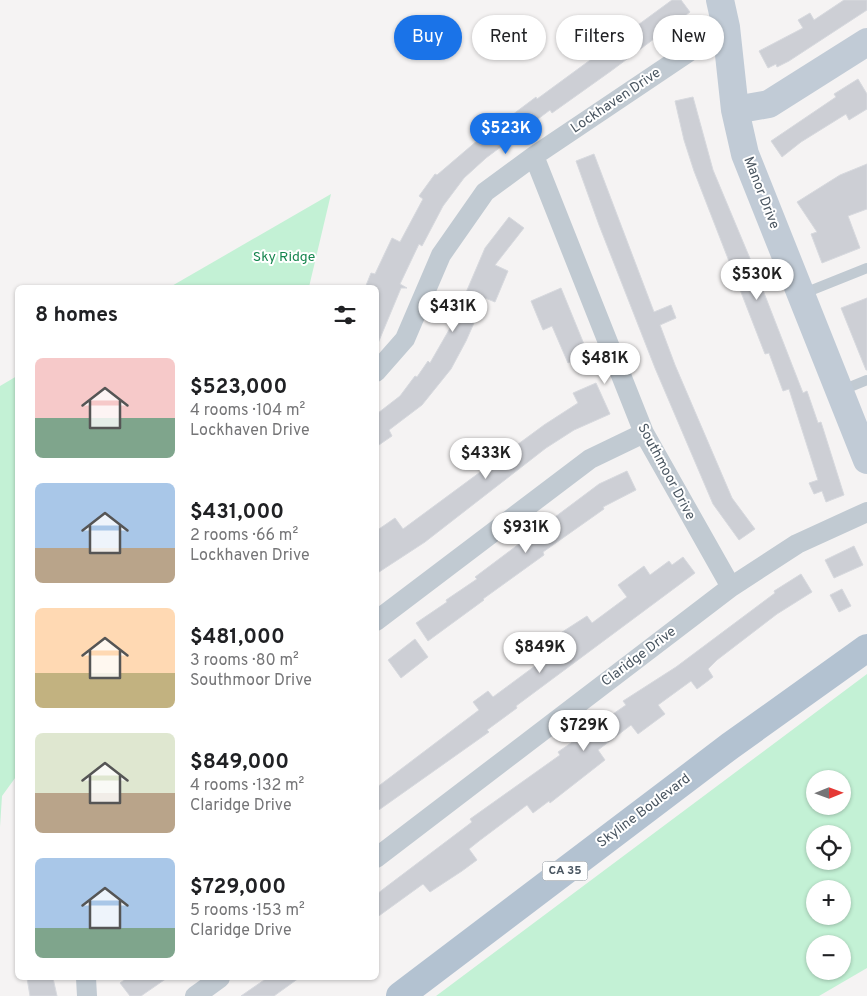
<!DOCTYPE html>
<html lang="en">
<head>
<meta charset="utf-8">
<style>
	body { margin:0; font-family:Overpass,sans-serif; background:#f6f6f6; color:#202124; height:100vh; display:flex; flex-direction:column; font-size:19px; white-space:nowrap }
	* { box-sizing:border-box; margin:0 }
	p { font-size:16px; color:#757577 }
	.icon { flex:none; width:28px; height:28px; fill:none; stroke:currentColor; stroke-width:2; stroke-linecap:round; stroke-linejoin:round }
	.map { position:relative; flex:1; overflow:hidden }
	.panel { position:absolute; left:15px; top:285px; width:364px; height:695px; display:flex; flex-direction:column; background:#fff; border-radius:8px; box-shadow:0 1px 4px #0004 }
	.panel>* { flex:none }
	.hud { position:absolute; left:394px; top:15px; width:398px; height:45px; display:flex; gap:10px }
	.needle { width:32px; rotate:89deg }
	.controls { position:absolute; left:806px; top:770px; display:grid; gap:10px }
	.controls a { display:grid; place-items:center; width:45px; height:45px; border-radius:50%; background:#fff; box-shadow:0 1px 4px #0004; font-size:25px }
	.price { position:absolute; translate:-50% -42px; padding:0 11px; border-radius:18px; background:#fff; color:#222; font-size:16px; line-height:32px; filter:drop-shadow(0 1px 2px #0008) }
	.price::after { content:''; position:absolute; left:50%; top:30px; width:15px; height:11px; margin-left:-8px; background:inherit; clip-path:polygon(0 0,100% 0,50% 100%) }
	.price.current { background:#1a73e8; color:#fff }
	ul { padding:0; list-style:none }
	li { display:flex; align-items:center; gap:15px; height:125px; padding:0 20px }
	li span { display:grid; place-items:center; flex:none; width:140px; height:100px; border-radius:8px; color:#555 }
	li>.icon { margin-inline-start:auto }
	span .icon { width:60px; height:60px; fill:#fffc; stroke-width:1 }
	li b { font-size:21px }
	h2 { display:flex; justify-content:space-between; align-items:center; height:60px; padding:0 20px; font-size:21px }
	.chip { padding:0 18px; border-radius:22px; background:#fff; box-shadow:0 1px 4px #0004; font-size:18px; line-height:45px }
	.chip.current { background:#1a73e8; color:#fff }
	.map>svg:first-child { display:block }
	.green { fill:#c3f1d5; fill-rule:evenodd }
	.building { fill:#cdcfd5; stroke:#d7d9de }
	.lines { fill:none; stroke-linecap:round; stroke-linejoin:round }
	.lane { stroke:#c1cad2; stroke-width:10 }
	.street { stroke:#c1cad2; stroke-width:20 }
	.secondary { stroke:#c1cbd6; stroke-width:28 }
	.primary { stroke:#b3c2d1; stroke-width:28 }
	.labels { text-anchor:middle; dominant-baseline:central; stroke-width:4; stroke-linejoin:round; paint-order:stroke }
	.shield { fill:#fff; stroke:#808990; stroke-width:1 }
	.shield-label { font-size:12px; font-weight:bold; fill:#4a5661 }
	.street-label { font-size:14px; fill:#4a5661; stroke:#fff }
	.park-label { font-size:14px; fill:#17864f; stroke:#fff }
</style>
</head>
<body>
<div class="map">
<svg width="867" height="996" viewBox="0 0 867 996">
	<rect width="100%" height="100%" fill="#f5f3f3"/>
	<path class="green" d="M331,194L309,287H170Z
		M17,376L18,774L2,796L0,827V386Z
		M867,674V968L819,996H436ZM815,779H842V806H815ZM815,834H842V861H815ZM815,889H842V916H815ZM815,944H842V971H815Z"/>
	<path class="building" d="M672,0H681L690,12L611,71L552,113L550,110L486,158L464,178L443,206L422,246L419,244L400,284L407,288H401L376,348V288H365L371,273L375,274L392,238L400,242L423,199L419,196L435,174L437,175L478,140L475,136L502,117L504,121L536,97L537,99Z
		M844,0H867V10L789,61L777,67L776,64L768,68L759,51L803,28L798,20L810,13L814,20Z
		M858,79L867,94V109L849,120L846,114L801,142L782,157L771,141L836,97L834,94Z
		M693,97L713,170L759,280L803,393L807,391L818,423L821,422L844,495L826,502L822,491L814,494L809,483L818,480L789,389L783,391L769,353L765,354L694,171L684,140L675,101Z
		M594,154L654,312L671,305L676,318L660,325L675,365L732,498L755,529L739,540L713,504L655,368L599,225L576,161Z
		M867,164V209L848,216L860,248L822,263L811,234L817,232L797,202L840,175Z
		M509,217L524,228L495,265L508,271L495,302L485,298L466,341L451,369L422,405L389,430L392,436L376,447V411L378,413L400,396L415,376L417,377L428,361L430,363L453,323L485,248Z
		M561,288L588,354L568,363L552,326L543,330L531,301Z
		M867,298V370H866L841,308Z
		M596,383L610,414L574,430L546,448L425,542L376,574V531L395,518L403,529L544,425L578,403L573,393Z
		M627,471L636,490L603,507L604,509L543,552L544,555L483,599L484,600L428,641L416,623L447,602L446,600L477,579L475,577L599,484Z
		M854,546L863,565L834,578L825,560Z
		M683,557L695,573L516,706L517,708L487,730L489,732L376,812V788L479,710L473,702L488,691L493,697L539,663L532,653L556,636L587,616L592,623L627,597L618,585L644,566L650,575L669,561L672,565Z
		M801,574L812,592L777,614L717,660L708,669L713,677L697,689L691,681L658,705L665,714L638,734L631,725L598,750L605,760L550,803L549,801L533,813L527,805L479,841L469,849L477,860L462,871L430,892L423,884L376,918V895L382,890L472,822L470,819L560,755L558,752L626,705L623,701L676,667L775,593L774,591Z
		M842,589L851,606L839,612L830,595Z
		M415,639L428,657L401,678L388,660Z
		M27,978H53L57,996H30Z
		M127,978H167L141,996H130L120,983Z
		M267,978H299L274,996H241Z"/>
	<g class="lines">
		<path class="lane" d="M802,294L867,268
			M840,391L867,380"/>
		<path class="street" d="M534,156L644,433L731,587
			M376,372L405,339L441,255L485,192L534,156L726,27
			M376,621L590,459L644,433
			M376,858L731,587L797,544L867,512
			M86,978L87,996
			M195,996L220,978"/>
		<path class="secondary" d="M720,0L726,27L735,110L745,154L867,460
			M735,110L769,104L867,42"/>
		<path class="primary" d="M400,996L730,746L867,648"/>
	</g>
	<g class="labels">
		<rect class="shield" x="542.5" y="861.5" width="45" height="19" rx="4"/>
		<g class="shield-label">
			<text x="565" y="871">CA 35</text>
		</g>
		<g class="street-label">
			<text transform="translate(616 101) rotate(-34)">Lockhaven Drive</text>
			<text transform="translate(761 193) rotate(69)">Manor Drive</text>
			<text transform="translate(666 472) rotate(62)">Southmoor Drive</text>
			<text transform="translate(639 657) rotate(-37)">Claridge Drive</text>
			<text transform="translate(644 811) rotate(-37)">Skyline Boulevard</text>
		</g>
		<g class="park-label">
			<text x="284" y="257">Sky Ridge</text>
		</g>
	</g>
</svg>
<div class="controls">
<a><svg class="needle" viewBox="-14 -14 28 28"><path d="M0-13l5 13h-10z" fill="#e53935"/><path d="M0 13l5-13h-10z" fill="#757577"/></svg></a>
<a><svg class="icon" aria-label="locate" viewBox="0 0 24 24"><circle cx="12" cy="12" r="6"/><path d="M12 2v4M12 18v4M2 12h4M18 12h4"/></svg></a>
<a>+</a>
<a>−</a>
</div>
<b class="price current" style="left:506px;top:155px">$523K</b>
<b class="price" style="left:757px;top:301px">$530K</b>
<b class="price" style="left:453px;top:333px">$431K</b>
<b class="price" style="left:605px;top:385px">$481K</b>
<b class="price" style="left:486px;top:480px">$433K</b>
<b class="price" style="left:526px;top:554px">$931K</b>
<b class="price" style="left:540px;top:674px">$849K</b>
<b class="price" style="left:584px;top:752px">$729K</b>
<div class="hud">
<a class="chip current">Buy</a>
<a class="chip">Rent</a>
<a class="chip">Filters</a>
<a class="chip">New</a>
</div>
<section class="panel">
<h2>8 homes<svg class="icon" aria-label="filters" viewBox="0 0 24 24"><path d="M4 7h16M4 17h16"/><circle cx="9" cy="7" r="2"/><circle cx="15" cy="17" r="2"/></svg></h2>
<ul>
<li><span style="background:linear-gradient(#f6c9c9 60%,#7fa58c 0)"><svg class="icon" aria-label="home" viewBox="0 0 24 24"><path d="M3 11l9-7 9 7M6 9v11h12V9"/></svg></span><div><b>$523,000</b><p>4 rooms · 104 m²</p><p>Lockhaven Drive</p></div></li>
<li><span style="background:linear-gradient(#a9c7e8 65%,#b9a48a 0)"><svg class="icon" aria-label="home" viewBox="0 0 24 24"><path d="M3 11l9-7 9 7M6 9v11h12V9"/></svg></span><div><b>$431,000</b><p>2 rooms · 66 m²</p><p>Lockhaven Drive</p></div></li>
<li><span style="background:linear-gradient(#ffd9b3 65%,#c2b280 0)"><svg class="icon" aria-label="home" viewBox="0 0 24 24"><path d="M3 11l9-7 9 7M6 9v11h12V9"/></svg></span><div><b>$481,000</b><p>3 rooms · 80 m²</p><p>Southmoor Drive</p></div></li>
<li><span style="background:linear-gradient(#dfe7d0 60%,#b9a48a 0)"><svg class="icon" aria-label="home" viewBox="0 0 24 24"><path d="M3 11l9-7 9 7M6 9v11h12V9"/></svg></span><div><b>$849,000</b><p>4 rooms · 132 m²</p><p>Claridge Drive</p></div></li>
<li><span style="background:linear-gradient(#a9c7e8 70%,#7fa58c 0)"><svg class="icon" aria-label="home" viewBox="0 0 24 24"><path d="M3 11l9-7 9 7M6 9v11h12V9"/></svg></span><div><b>$729,000</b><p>5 rooms · 153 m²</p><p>Claridge Drive</p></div></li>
</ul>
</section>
</div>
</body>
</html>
